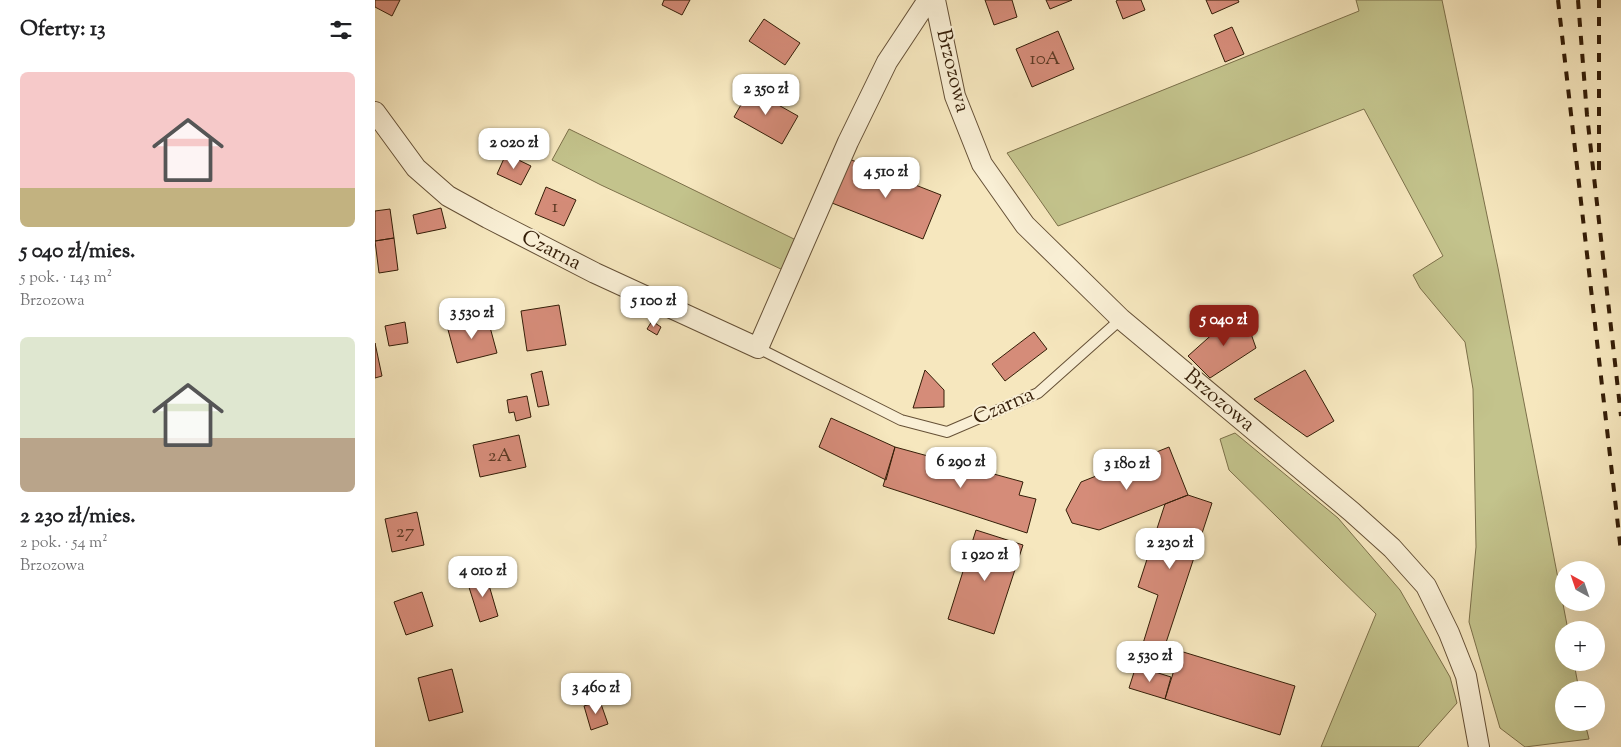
<!DOCTYPE html>
<html lang="pl">
<head>
<meta charset="utf-8">
<style>
	body { margin:0; font-family:"Sorts Mill Goudy",serif; background:#f6f6f6; color:#202124; height:100vh; display:flex; flex-direction:column; font-size:19px; white-space:nowrap }
	* { box-sizing:border-box; margin:0 }
	p { font-size:16px; color:#757577 }
	.icon { flex:none; width:28px; height:28px; fill:none; stroke:currentColor; stroke-width:2; stroke-linecap:round; stroke-linejoin:round }
	.map { position:relative; flex:1; overflow:hidden }
	.details { display:flex; flex-direction:column; background:#fff; width:375px }
	.details>* { flex:none }
	.needle { width:32px; rotate:320deg }
	.buttons { position:absolute; left:1180px; top:561px; display:grid; gap:10px }
	.buttons a { display:grid; place-items:center; width:50px; height:50px; border-radius:50%; background:#fff; box-shadow:0 5px 20px #0002; font-size:25px }
	.price { position:absolute; translate:-50% -42px; padding:0 11px; border-radius:10px; background:#fff; color:#222; font-size:16px; line-height:32px; filter:drop-shadow(0 1px 2px #0008) }
	.price::after { content:''; position:absolute; left:50%; top:30px; width:15px; height:11px; margin-left:-8px; background:inherit; clip-path:polygon(0 0,100% 0,50% 100%) }
	.price.active { background:#8f2418; color:#fff }
	ul { padding:0; list-style:none }
	li { display:grid; align-content:center; gap:10px; height:265px; padding:0 20px }
	li span { display:grid; place-items:center; height:155px; border-radius:8px; color:#555 }
	li>.icon { margin-inline-start:auto }
	span .icon { width:90px; height:90px; fill:#fffc; stroke-width:1 }
	li b { font-size:21px }
	h2 { display:flex; justify-content:space-between; align-items:center; height:60px; padding:0 20px; font-size:21px }
	main { display:flex; flex:1; min-height:0 }
	.map>svg:first-child { display:block }
	.green { fill:#c3c38c; stroke:#7c704a }
	.building { fill:#d58c79; stroke:#351e08 }
	.lines { fill:none; stroke-linecap:round; stroke-linejoin:round }
	.service-casing { stroke:#655036; stroke-width:12 }
	.minor-casing { stroke:#655036; stroke-width:22 }
	.service { stroke:#f9efd5; stroke-width:10 }
	.minor { stroke:#f9efd5; stroke-width:20 }
	.rail { stroke:#351e08; stroke-width:4; stroke-dasharray:9 9; stroke-linecap:butt }
	.labels { text-anchor:middle; dominant-baseline:central; stroke-width:4; stroke-linejoin:round; paint-order:stroke }
	.number-label { font-size:19px; fill:#5d3a24 }
	.street-label { font-size:21px; fill:#351e08; stroke:#f9efd5 }
</style>
</head>
<body>
<main>
<section class="details">
<h2>Oferty: 13<svg class="icon" aria-label="filters" viewBox="0 0 24 24"><path d="M4 7h16M4 17h16"/><circle cx="9" cy="7" r="2"/><circle cx="15" cy="17" r="2"/></svg></h2>
<ul>
<li><span style="background:linear-gradient(#f6c9c9 75%,#c2b280 0)"><svg class="icon" aria-label="home" viewBox="0 0 24 24"><path d="M3 11l9-7 9 7M6 9v11h12V9"/></svg></span><div><b>5 040 zł/mies.</b><p>5 pok. · 143 m²</p><p>Brzozowa</p></div></li>
<li><span style="background:linear-gradient(#dfe7d0 65%,#b9a48a 0)"><svg class="icon" aria-label="home" viewBox="0 0 24 24"><path d="M3 11l9-7 9 7M6 9v11h12V9"/></svg></span><div><b>2 230 zł/mies.</b><p>2 pok. · 54 m²</p><p>Brzozowa</p></div></li>
</ul>
</section>
<div class="map">
<svg width="1246" height="747" viewBox="0 0 1246 747">
	<rect width="100%" height="100%" fill="#f6e7be"/>
	<filter id="stains"><feTurbulence type="fractalNoise" baseFrequency=".004" numOctaves="4"/><feColorMatrix values="0 0 0 0 .2 0 0 0 0 .09 0 0 0 0 .02 0 0 0 .5 -.17"/></filter>
	<radialGradient id="worn" r=".72"><stop offset=".6" stop-color="#630" stop-opacity="0"/><stop offset="1" stop-color="#630" stop-opacity=".3"/></radialGradient>
	<path class="green" d="M981,0H1067L1123,268L1193,630H1189V662L1199,663L1204,690H1189V722L1210,723L1214,739L1150,747L1125,728L1094,622L1101,547L1098,389L1090,342L1045,288L1038,275L1068,256L989,109L875,154L683,226L632,153L984,11Z
		M194,129L421,240L408,270L226,185L177,160Z
		M860,433L963,518L1025,590L1075,677L1082,703L1043,747H946L1001,614L854,470L845,439Z"/>
	<path class="building" d="M0,0H25L17,16L0,7Z
		M289,0H315L307,15L287,5Z
		M610,0H637L642,17L619,25Z
		M671,0H697L675,9Z
		M743,0H766L770,10L748,19L741,1Z
		M831,0H863L864,2L837,14Z
		M389,19L425,43L410,65L374,41Z
		M857,27L869,54L850,62L839,35Z
		M683,31L699,69L657,87L641,49Z
		M375,89L423,116L407,144L359,117Z
		M131,154L156,166L146,185L122,174Z
		M474,159L566,195L548,239L457,203Z
		M171,187L201,200L189,226L160,214Z
		M66,208L71,228L42,234L38,215Z
		M15,209L19,238L0,241V211Z
		M19,238L23,270L4,273L0,241Z
		M184,305L191,345L152,351L146,311Z
		M861,313L874,328L881,348L835,378L813,356Z
		M112,316L122,353L82,363L72,326Z
		M277,321L286,327L282,335L272,329Z
		M30,322L33,343L14,346L10,326Z
		M659,332L672,349L630,381L617,364Z
		M0,343L7,376L0,378Z
		M550,370L569,390V407L538,408Z
		M930,370L959,421L932,437L879,399Z
		M167,371L174,405L163,407L156,374Z
		M152,396L156,417L141,421L139,412L134,413L132,400Z
		M456,418L520,447L511,480L444,447Z
		M144,435L151,467L105,477L98,445Z
		M520,447L648,482L644,495L661,499L652,533L508,486Z
		M794,447L813,495L724,530L697,523L691,510L706,482Z
		M813,495L837,503L781,673L761,666L783,595L763,587L790,504Z
		M42,512L49,545L17,552L10,519Z
		M601,530L648,545L619,634L573,619Z
		M111,575L123,616L105,622L92,581Z
		M47,592L58,626L31,635L19,602Z
		M805,651L920,686L905,735L790,699Z
		M761,666L796,677L790,699L754,688Z
		M77,669L88,712L54,721L43,678Z
		M225,701L233,724L216,730L209,706Z"/>
	<g class="lines">
		<g class="service-casing">
			<path id="service" d="M383,348L526,420L572,432L663,393L746,319"/>
		</g>
		<g class="minor-casing">
			<path id="minor" d="M560,0L580,96L607,164L650,225L746,319L977,512L1017,548L1051,586L1074,633L1091,676L1104,747
				M0,112L41,168L73,196L113,218L220,273L383,348L473,142L512,62L553,0"/>
		</g>
		<use href="#service" class="service"/>
		<use href="#minor" class="minor"/>
		<path class="rail" d="M1183,0L1246,552
			M1203,0L1212,115L1246,416
			M1224,170V0"/>
	</g>
	<g class="labels">
		<g class="number-label">
			<text x="670" y="59">10A</text>
			<text x="180" y="207">1</text>
			<text x="125" y="456">2A</text>
			<text x="30" y="532">27</text>
		</g>
		<g class="street-label">
			<text transform="translate(577 71) rotate(76)">Brzozowa</text>
			<text transform="translate(176 251) rotate(27)">Czarna</text>
			<text transform="translate(844 401) rotate(40)">Brzozowa</text>
			<text transform="translate(629 407) rotate(-24)">Czarna</text>
		</g>
	</g>
	<rect width="100%" height="100%" filter="url(#stains)"/>
	<rect width="100%" height="100%" fill="url(#worn)"/>
</svg>
<div class="buttons">
<a><svg class="needle" viewBox="-14 -14 28 28"><path d="M0-13l5 13h-10z" fill="#e53935"/><path d="M0 13l5-13h-10z" fill="#757577"/></svg></a>
<a>+</a>
<a>−</a>
</div>
<b class="price" style="left:391px;top:116px">2 350 zł</b>
<b class="price" style="left:139px;top:170px">2 020 zł</b>
<b class="price" style="left:511px;top:199px">4 510 zł</b>
<b class="price" style="left:279px;top:328px">5 100 zł</b>
<b class="price" style="left:97px;top:340px">3 530 zł</b>
<b class="price active" style="left:849px;top:347px">5 040 zł</b>
<b class="price" style="left:586px;top:489px">6 290 zł</b>
<b class="price" style="left:752px;top:491px">3 180 zł</b>
<b class="price" style="left:795px;top:570px">2 230 zł</b>
<b class="price" style="left:610px;top:582px">1 920 zł</b>
<b class="price" style="left:108px;top:598px">4 010 zł</b>
<b class="price" style="left:775px;top:683px">2 530 zł</b>
<b class="price" style="left:221px;top:715px">3 460 zł</b>
</div>
</main>
</body>
</html>
